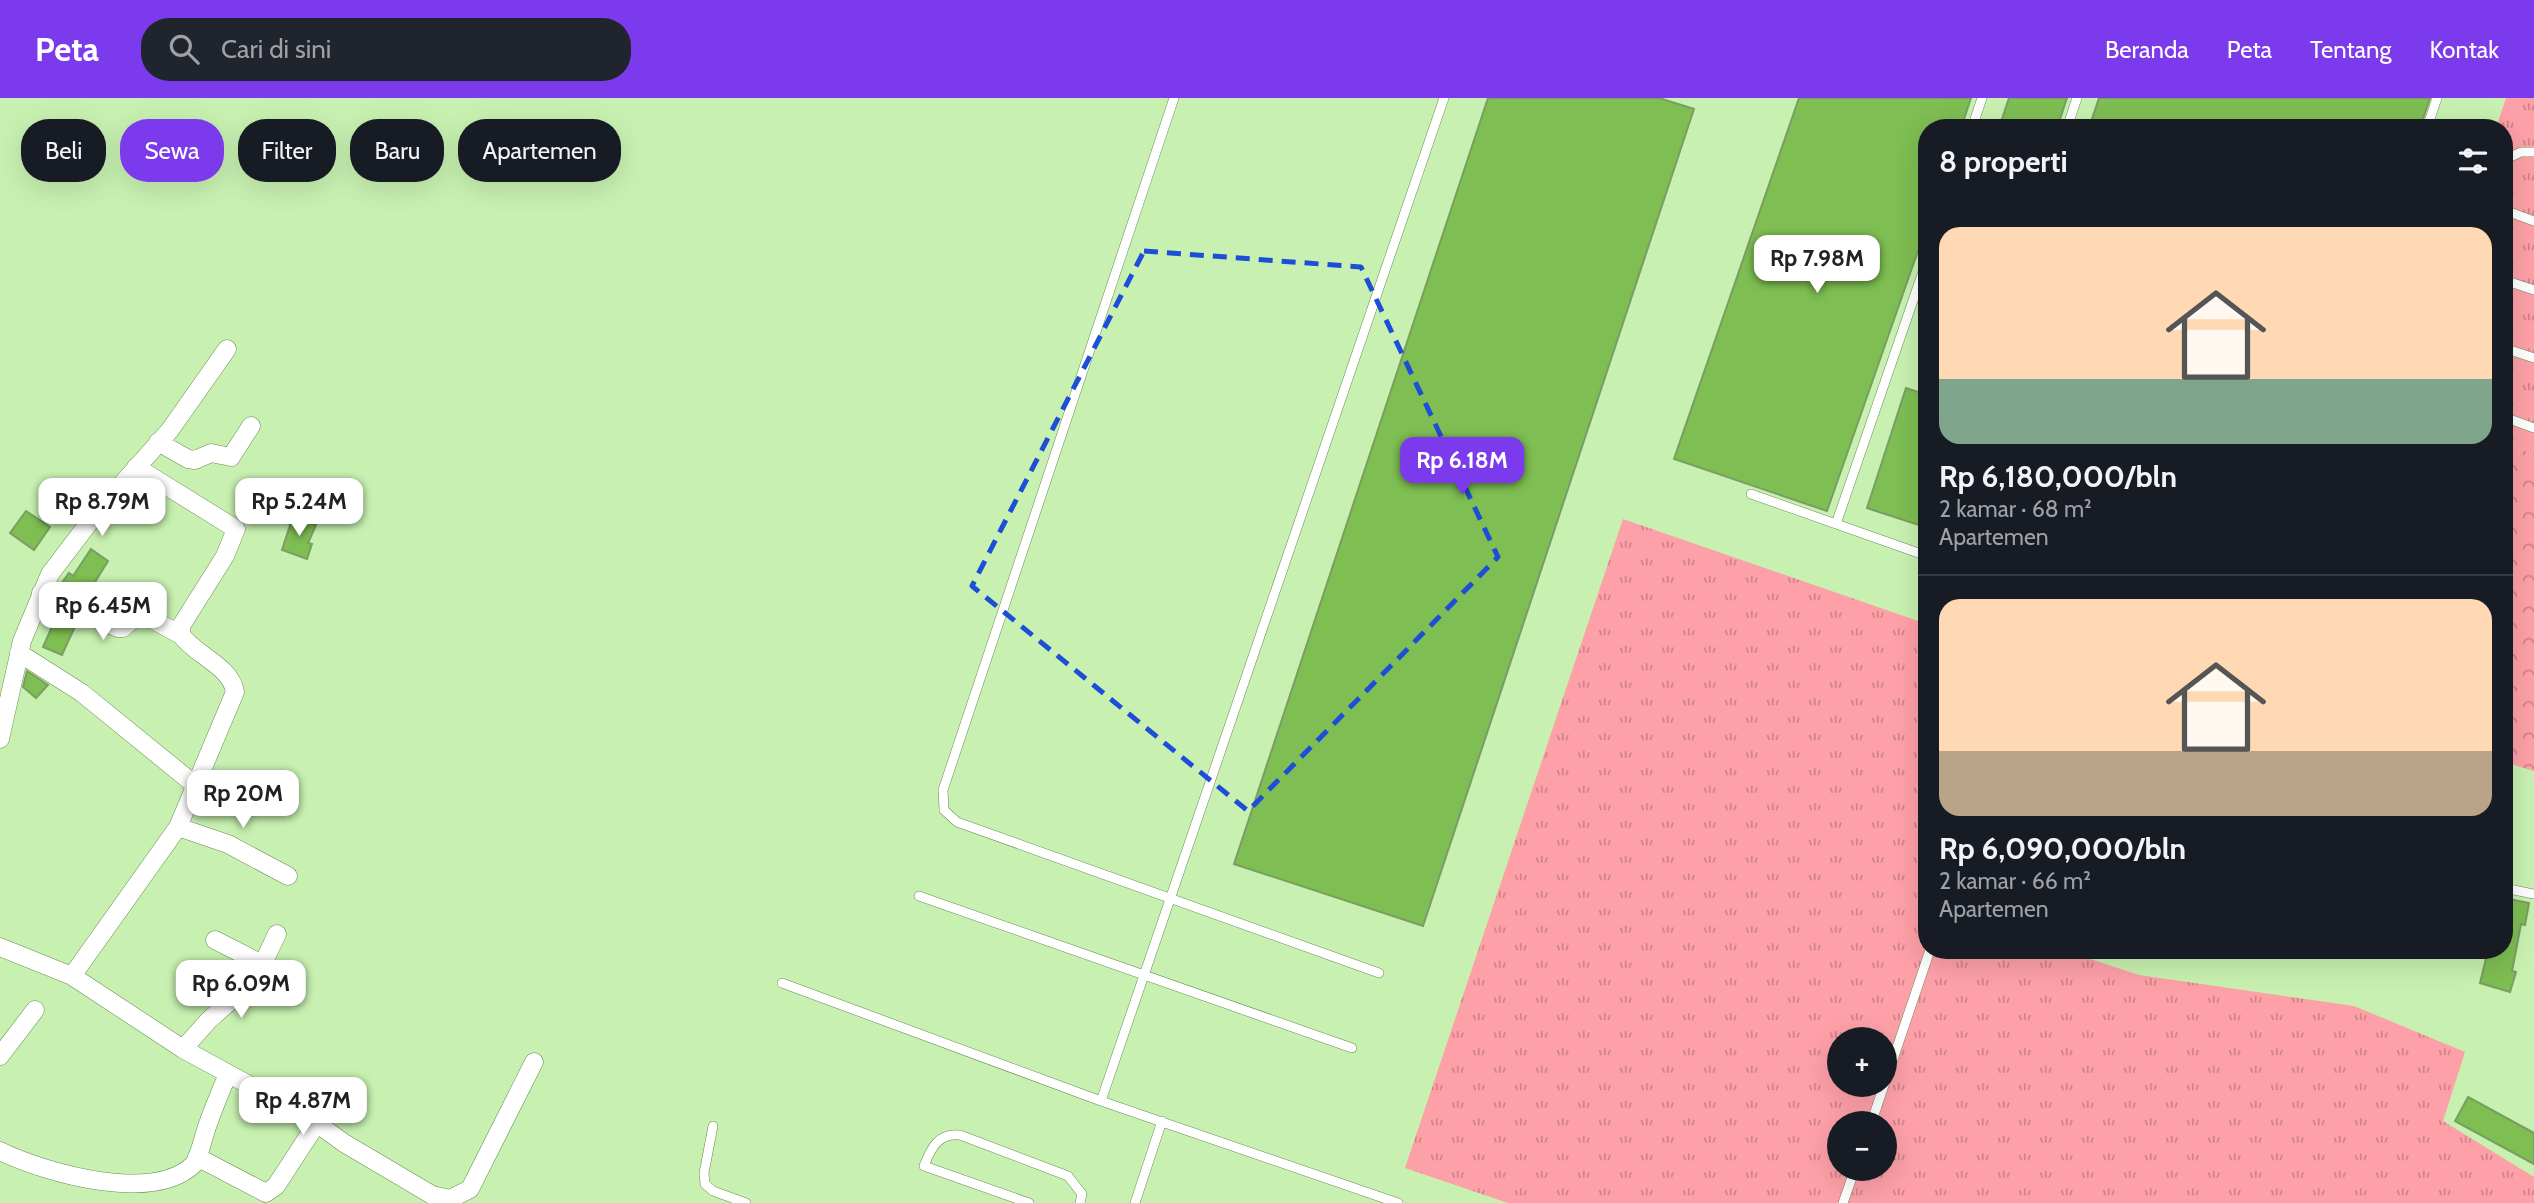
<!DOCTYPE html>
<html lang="id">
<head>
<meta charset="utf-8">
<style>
	body { margin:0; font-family:Cabin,sans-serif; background:#20242c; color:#f1f3f6; height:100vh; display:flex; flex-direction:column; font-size:26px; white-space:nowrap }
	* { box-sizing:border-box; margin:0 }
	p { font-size:23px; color:#9ea1a6 }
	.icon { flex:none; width:38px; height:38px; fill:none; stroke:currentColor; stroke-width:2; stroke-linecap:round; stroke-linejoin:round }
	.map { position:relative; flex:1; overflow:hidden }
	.sheet { position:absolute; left:1918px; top:21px; width:595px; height:840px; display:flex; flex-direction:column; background:#171b24; border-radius:28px; box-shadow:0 7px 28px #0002 }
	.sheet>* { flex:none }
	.banner { position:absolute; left:21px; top:21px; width:665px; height:63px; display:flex; gap:14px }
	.controls { position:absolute; left:1827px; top:929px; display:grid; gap:14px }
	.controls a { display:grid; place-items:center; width:70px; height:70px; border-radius:50%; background:#171b24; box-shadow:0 7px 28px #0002; font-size:35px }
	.price { position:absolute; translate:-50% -60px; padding:0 16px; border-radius:14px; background:#fff; color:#222; font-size:23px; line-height:46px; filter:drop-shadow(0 2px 4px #0008) }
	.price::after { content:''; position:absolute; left:50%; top:42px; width:21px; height:16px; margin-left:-10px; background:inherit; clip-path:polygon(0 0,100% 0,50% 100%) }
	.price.on { background:#7c3aed; color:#fff }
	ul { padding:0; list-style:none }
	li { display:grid; align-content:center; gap:14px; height:371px; padding:0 21px }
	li+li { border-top:2px solid #363941 }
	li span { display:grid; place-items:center; height:217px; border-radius:21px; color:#555 }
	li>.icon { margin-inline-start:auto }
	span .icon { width:126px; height:126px; fill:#fffc; stroke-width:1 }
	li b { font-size:30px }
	h2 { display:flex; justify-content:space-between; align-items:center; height:84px; padding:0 21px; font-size:30px }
	.tag { padding:0 24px; border-radius:28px; background:#171b24; box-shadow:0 7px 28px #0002; font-size:24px; line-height:63px }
	.tag.on { background:#7c3aed; color:#fff }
	header { display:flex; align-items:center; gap:42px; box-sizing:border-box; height:98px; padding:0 35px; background:#7c3aed; color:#fff }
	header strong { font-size:33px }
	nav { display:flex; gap:38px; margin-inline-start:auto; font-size:24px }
	.search { width:490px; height:63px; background:#20242c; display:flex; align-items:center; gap:18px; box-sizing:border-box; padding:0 24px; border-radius:28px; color:#9ea1a6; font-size:26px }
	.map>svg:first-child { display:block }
	.grass { fill:url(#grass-tufts); fill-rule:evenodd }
	.forest { fill:url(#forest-crowns) }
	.building { fill:#7ebe52; stroke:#799e62; stroke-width:2 }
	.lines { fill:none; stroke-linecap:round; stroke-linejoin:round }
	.service-casing { stroke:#688c51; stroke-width:10 }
	.minor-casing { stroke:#688c51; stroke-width:19 }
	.service { stroke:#fff; stroke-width:9 }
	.minor { stroke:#fff; stroke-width:18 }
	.marked { fill:none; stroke:#1d4ed8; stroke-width:5; stroke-dasharray:14 9; stroke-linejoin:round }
</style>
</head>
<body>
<header>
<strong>Peta</strong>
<div class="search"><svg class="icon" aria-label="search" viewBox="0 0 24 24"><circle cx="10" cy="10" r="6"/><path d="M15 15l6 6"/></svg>Cari di sini</div>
<nav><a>Beranda</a><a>Peta</a><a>Tentang</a><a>Kontak</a></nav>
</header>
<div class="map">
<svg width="2534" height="1105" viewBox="0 0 2534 1105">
	<defs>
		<pattern id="grass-tufts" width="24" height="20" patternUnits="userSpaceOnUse" patternTransform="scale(1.75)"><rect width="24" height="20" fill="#fea0a8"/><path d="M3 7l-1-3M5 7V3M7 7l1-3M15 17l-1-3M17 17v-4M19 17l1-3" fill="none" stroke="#ce8489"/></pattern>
		<pattern id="forest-crowns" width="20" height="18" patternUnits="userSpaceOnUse" patternTransform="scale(1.75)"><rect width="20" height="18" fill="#fea0a8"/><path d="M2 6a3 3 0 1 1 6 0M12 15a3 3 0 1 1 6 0" fill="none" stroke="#ce8489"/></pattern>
	</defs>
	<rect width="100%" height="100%" fill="#c8f1b1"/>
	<path class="grass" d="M2506,0H2534V356L2504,345V30H2496Z
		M1623,421L1927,526V779L1918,804L1927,807V852H2063L2139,877L2354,908L2465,954L2443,1023L2534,1079V1105H1508L1405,1070ZM1839,942H1885V987H1839ZM1839,1026H1885V1071H1839Z"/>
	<path class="forest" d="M2504,345L2534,356V673L2504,664Z"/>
	<path class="building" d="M1488,0H1659L1694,11L1423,828L1234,766Z
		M1799,0H1971L1961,30H1927V127L1827,413L1674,361Z
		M2009,0H2067L2057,30H1999Z
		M2099,0H2430L2420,30H2089Z
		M1906,290L1927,297V414L1922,428L1867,410Z
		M26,413L50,429L34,452L10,435Z
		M293,418L316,427L308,445L312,446L307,461L282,452Z
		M91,451L108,463L84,502L58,490L69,475L73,478Z
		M58,515L77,524L62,557L43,549Z
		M27,573L48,587L36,600L23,589Z
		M2504,800L2529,805L2525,827L2521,826L2512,873L2516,874L2510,894L2480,885L2488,852H2504Z
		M2468,999L2534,1035V1066L2455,1023Z"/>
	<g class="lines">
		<g class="service-casing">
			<path id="service" d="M1174,0L943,692L944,712L957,724L1379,875
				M1972,30L1982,0
				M2067,30L2077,0
				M2427,30L2437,0
				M2504,62L2521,54H2534
				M2504,112L2534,123
				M2504,182L2534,192
				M2504,250L2534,260
				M2504,319L2534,330
				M1751,396L1927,458
				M1836,426L1927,162
				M1921,456L1927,440
				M2504,790L2534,796
				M919,798L1352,950
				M782,885L1101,1003L1398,1105
				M1885,985L1930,852
				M1101,1003L1444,0
				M1871,1026L1884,987
				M713,1028L704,1075L705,1086L713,1093L746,1105
				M1029,1105L924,1068C931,1050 938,1035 960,1037L1068,1078L1082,1096L1080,1105
				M1135,1105L1162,1023
				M1843,1105L1855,1071"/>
		</g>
		<g class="minor-casing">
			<path id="minor" d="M158,344L188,361L195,362L211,355L231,359L251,328
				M41,495L118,530H123L140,515L181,537
				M19,555L82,595L195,687
				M0,641L22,543L50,476L98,413L170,332L227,251
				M178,729L228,746L288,778
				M215,842L262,866
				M0,849L72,878L183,951L308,1019L344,1045L432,1097L450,1101L470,1091L534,964
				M72,878L178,729L235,594C231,568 195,557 181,537V528L225,458L236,431L136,369
				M183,951L209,922L256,880L277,836
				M0,958L35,912
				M0,1053C50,1077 155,1105 194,1066C201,1054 203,1039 208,1026C214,1009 221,992 228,976
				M197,1059L266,1095L276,1088L317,1025"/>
		</g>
		<use href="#service" class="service"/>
		<use href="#minor" class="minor"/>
	</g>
	<path class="marked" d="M1144,153L1361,169L1498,459L1248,713L972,488Z"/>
</svg>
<div class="controls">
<a>+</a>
<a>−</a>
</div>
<b class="price" style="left:1817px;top:197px">Rp 7.98M</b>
<b class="price on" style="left:1462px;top:399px">Rp 6.18M</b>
<b class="price" style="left:102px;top:440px">Rp 8.79M</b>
<b class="price" style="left:299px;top:440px">Rp 5.24M</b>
<b class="price" style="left:103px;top:544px">Rp 6.45M</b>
<b class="price" style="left:243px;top:732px">Rp 20M</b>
<b class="price" style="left:241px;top:922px">Rp 6.09M</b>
<b class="price" style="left:303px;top:1039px">Rp 4.87M</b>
<div class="banner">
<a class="tag">Beli</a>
<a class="tag on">Sewa</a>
<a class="tag">Filter</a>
<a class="tag">Baru</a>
<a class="tag">Apartemen</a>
</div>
<section class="sheet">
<h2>8 properti<svg class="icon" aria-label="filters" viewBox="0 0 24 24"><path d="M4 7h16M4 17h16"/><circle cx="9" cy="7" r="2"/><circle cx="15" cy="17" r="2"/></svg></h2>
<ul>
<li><span style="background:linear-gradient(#ffd9b3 70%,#7fa58c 0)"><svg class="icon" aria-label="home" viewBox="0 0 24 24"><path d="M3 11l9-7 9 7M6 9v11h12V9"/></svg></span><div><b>Rp 6,180,000/bln</b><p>2 kamar · 68 m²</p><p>Apartemen</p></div></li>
<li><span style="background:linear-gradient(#ffd9b3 70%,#b9a48a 0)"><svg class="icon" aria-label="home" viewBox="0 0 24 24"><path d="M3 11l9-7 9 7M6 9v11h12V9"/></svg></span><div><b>Rp 6,090,000/bln</b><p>2 kamar · 66 m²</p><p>Apartemen</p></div></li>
</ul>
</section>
</div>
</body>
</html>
